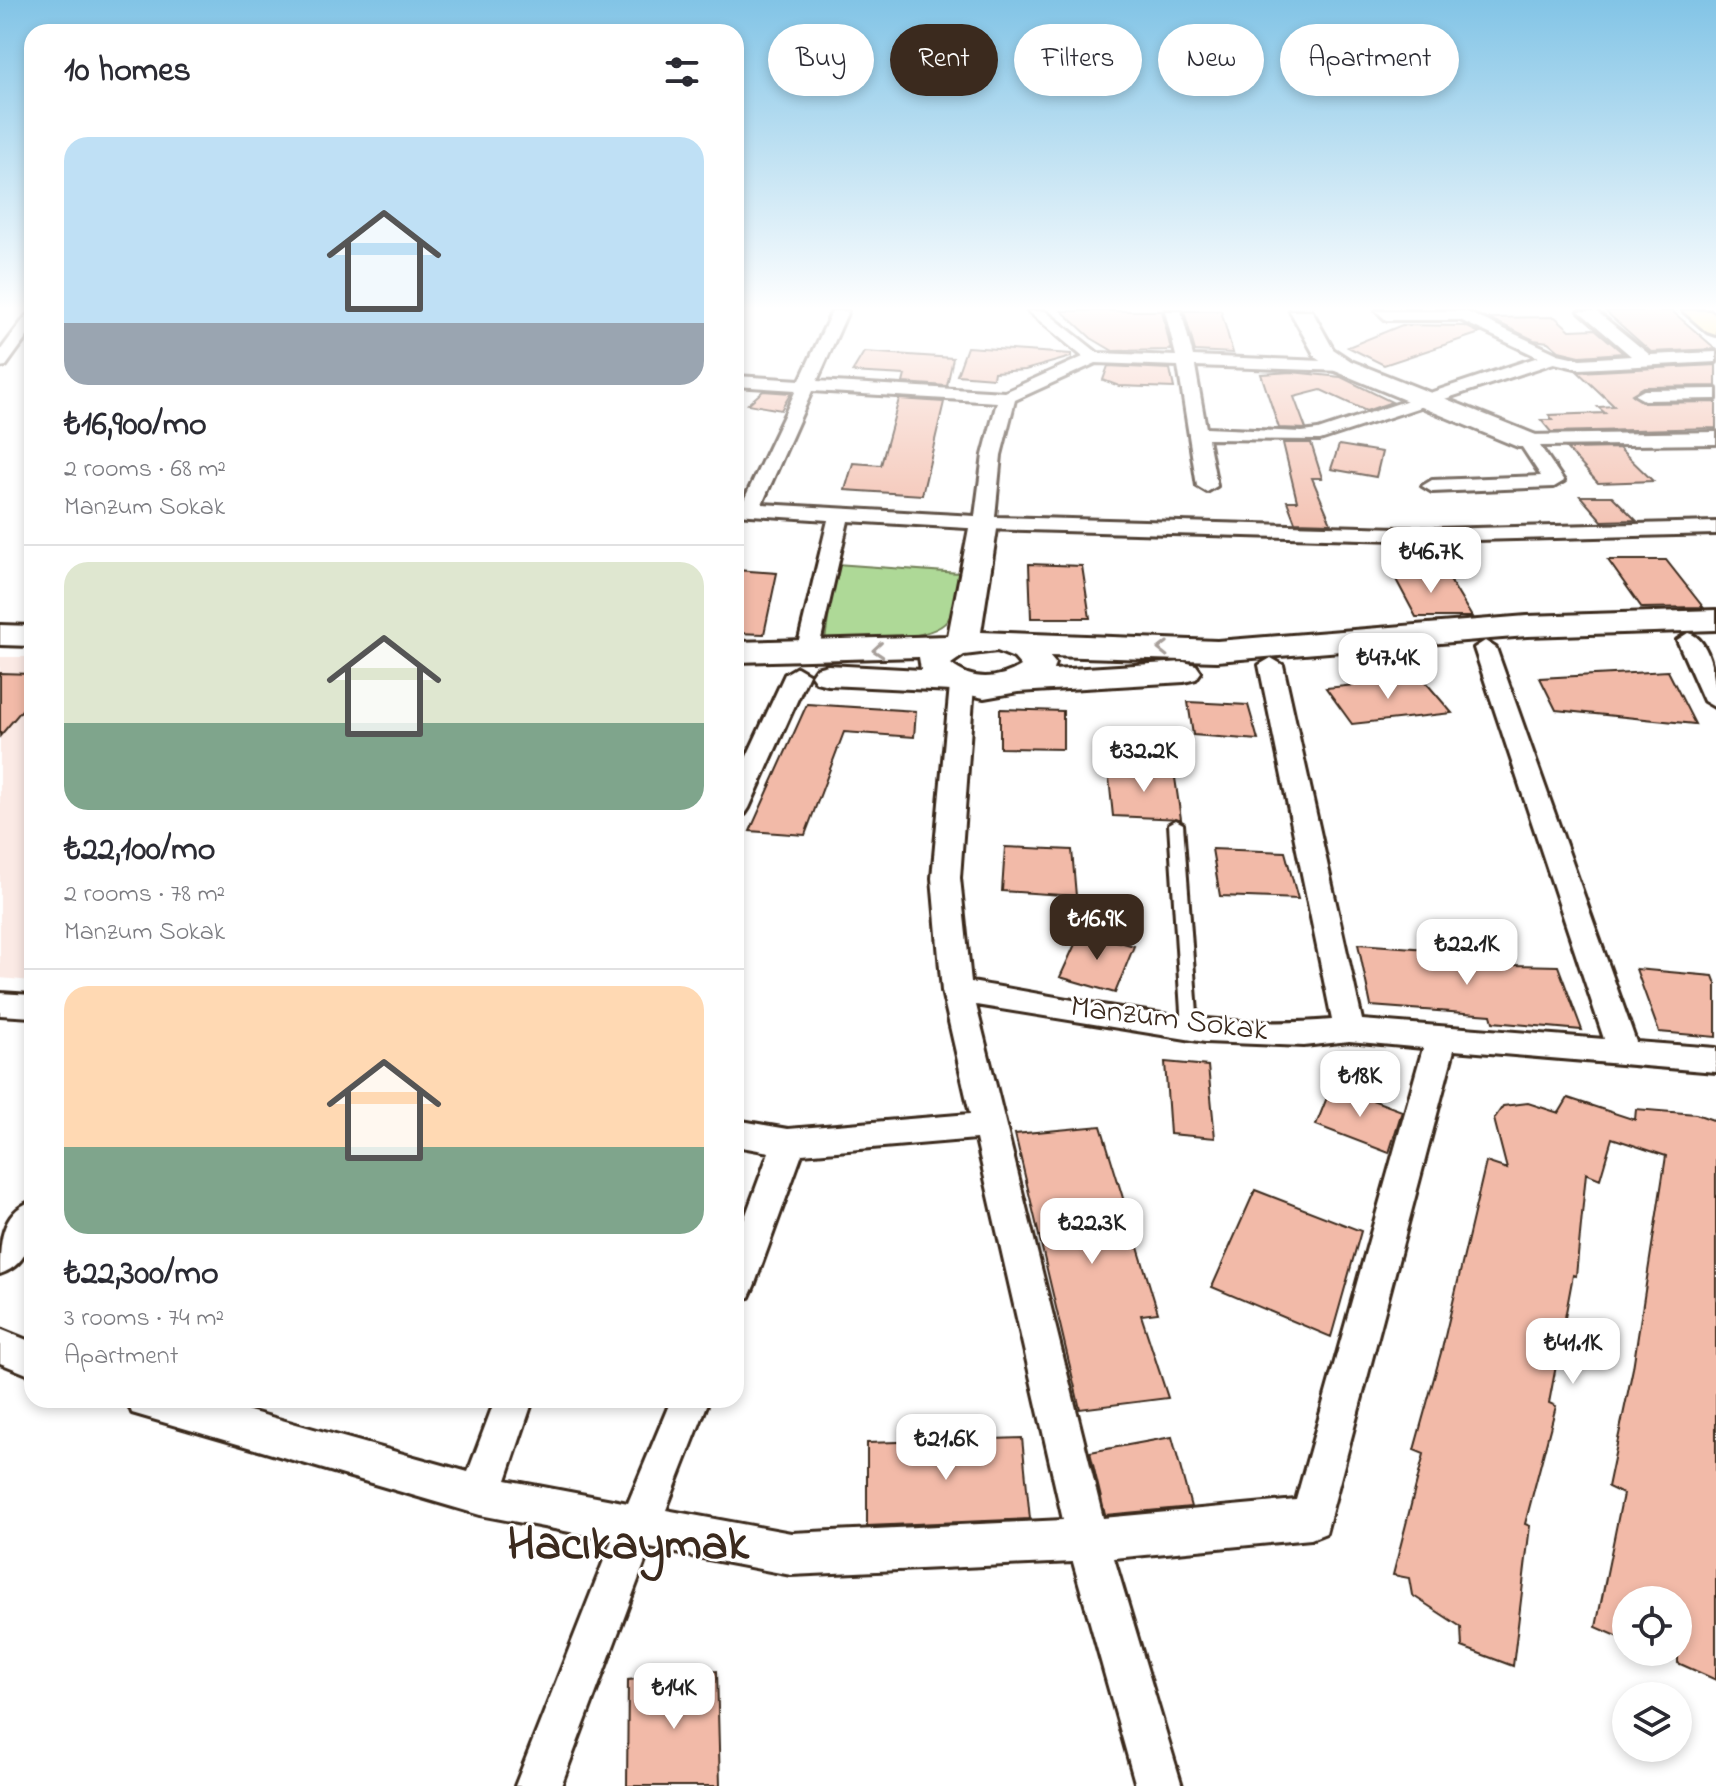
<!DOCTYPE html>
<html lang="en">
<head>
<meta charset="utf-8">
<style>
	body { margin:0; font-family:"Indie Flower",sans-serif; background:#f7f7f7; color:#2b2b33; height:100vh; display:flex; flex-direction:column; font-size:30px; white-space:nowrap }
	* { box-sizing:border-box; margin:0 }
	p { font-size:26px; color:#7c7c81 }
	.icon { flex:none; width:44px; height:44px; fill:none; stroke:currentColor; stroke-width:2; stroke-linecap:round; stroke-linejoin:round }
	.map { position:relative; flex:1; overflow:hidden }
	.sheet { position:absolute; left:24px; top:24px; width:720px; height:1384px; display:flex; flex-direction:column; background:#fff; border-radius:24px; box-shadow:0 4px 12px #0003 }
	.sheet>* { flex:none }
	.guide { position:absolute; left:768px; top:24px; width:760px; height:72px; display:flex; gap:16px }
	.buttons { position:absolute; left:1612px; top:1586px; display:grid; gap:16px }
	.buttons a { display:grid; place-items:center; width:80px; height:80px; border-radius:50%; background:#fff; box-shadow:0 4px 12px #0003; font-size:40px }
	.price { position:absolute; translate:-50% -68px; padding:0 18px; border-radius:16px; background:#fff; color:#222; font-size:26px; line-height:52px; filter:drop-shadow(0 2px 4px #0008) }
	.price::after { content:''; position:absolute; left:50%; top:48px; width:24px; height:18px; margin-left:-12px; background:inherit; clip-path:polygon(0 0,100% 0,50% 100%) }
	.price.current { background:#3b2a1e; color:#fff }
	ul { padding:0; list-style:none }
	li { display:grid; align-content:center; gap:16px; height:424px; padding:0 40px }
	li+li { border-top:2px solid #e1e1e2 }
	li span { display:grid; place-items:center; height:248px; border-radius:24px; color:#555 }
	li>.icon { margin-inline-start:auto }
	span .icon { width:144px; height:144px; fill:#fffc; stroke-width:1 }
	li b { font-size:34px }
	h2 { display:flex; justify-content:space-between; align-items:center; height:96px; padding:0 40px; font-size:34px }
	.chip { padding:0 28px; border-radius:36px; background:#fff; box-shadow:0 4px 12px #0003; font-size:28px; line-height:72px }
	.chip.current { background:#3b2a1e; color:#fff }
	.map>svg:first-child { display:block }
	.built { fill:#fbeae5 }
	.green { fill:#aed997; stroke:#74825a; stroke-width:2 }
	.building { fill:#f2baa8; stroke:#3b2a1e; stroke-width:2 }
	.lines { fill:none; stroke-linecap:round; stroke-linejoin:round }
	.lane-casing { stroke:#3b2a1e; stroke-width:6 }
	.street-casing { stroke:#3b2a1e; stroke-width:6 }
	.secondary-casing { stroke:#3b2a1e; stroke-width:6 }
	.primary-casing { stroke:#3b2a1e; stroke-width:6 }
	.lane { fill:#fff; fill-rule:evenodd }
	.street { fill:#fff; fill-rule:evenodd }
	.secondary { fill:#fff; fill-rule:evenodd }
	.primary { fill:#fedf80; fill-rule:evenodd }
	.oneway { stroke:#a79f9a }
	.labels { text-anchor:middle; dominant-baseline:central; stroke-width:6; stroke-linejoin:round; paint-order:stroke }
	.street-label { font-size:32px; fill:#3b2a1e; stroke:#fff }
	.near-district-label { font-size:48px; font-weight:bold; fill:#3b2a1e; stroke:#fff }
</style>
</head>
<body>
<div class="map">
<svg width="1716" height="1786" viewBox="0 0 1716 1786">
	<rect width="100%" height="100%" fill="#fff"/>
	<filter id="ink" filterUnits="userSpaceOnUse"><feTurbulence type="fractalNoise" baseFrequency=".0125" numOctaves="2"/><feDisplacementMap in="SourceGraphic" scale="16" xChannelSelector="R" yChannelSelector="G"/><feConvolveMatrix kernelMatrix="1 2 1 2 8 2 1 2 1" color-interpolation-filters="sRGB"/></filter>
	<g filter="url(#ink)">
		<path class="built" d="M0,657H32V981L0,978Z"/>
		<path class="green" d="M836,564L959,573C956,587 956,604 950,616C939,644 852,639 825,640Z"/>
		<path class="building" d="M1062,311H1162L1171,350L1113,351L1091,338Z
			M1184,311H1221L1233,353L1195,351Z
			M1605,311H1672L1716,349L1651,352Z
			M1555,317L1570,330L1595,329L1623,353L1580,356L1559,351L1548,342L1534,340L1488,318Z
			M1402,325L1465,326L1480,333L1384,365L1348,347Z
			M967,347L1071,354V357L1025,370L994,372L993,378L957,375Z
			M864,352L953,358L947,386L903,383L905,375L852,372Z
			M1716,365V386L1644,387L1632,394L1644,403L1716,402V428L1551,432L1541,420H1553L1549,415L1605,413L1598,407L1614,406L1578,372Z
			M1108,366L1170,369L1174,388L1119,386L1103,380Z
			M1291,372L1341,377L1392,402L1366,411L1321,390L1294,397L1306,429L1279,428L1261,374Z
			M763,391L791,393L781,410L748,404Z
			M899,399L944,402L922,495L845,490L853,463L881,465Z
			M1283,443H1311L1322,478H1312L1331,523L1295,522L1287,501H1297Z
			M1339,445L1382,452L1376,477L1331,469Z
			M1619,448L1653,481L1598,483L1567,449Z
			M1580,496H1612L1636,520L1602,521Z
			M1608,560H1666L1703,607L1642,608Z
			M1029,564L1082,566L1090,618H1031Z
			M736,570L777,573L764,634L736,633Z
			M1392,572H1445L1472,617H1416Z
			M1668,671L1695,724L1556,710L1540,678Z
			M0,673L32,674V698L0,736Z
			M1422,678L1452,713L1352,724L1326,688Z
			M1188,702L1248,705L1258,740L1193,735Z
			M807,704L916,711L914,737L844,732L805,835L750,831Z
			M1000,709L1063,711V749L1000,748Z
			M1108,768L1174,771L1181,819L1113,816Z
			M1005,847L1072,850L1076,896L1002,891Z
			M1212,849L1285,852L1298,899L1220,896Z
			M1081,931L1134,946L1115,993L1060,977Z
			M1358,944L1456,951L1460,964L1558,966L1582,1030L1493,1022L1491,1015L1371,1006Z
			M1636,969L1713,976L1716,984V1037L1659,1032Z
			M1165,1062L1208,1066L1215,1138L1170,1134Z
			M1332,1085L1402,1111L1389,1153L1316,1125Z
			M1568,1098L1635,1120L1636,1109L1696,1114L1716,1121V1680L1678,1663V1600H1626V1640L1596,1627L1623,1494L1608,1487L1633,1368L1666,1156L1612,1138L1600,1179L1586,1173L1576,1276L1573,1275L1549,1403L1556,1406L1525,1524L1530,1526L1513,1666L1462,1647L1461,1627L1412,1595L1409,1578L1393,1575L1424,1454L1414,1450L1442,1349L1486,1162L1507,1169L1494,1119L1503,1106L1528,1103L1559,1113Z
			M1101,1126L1158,1313L1141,1315L1168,1398L1080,1409L1015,1134Z
			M1255,1190L1361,1231L1331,1337L1212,1287Z
			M1172,1437L1191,1507L1105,1515L1090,1452Z
			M1022,1438L1030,1519L867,1526V1443Z
			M717,1671L720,1786H627L628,1680Z"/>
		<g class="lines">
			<g class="lane-casing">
				<path id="lane" d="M1176,820L1183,824L1198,1027L1195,1031H1185L1182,1027L1169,824Z"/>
			</g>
			<g class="street-casing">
				<path id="street" d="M832,311H848L817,381L1005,392L1083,357L1028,311H1045L1098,353L1176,356L1165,311H1181L1193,356L1349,362L1351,366L1343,371L1195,366L1206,428L1302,432L1318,430L1538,357L1460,320H1386L1376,311H1465L1558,354L1580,359L1631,356L1579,311H1596L1650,355L1716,352V362L1580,369L1554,363L1320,440L1208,439L1217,486L1207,492L1197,486L1178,366L1096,363L1015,400L1001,455L995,517L1436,529L1716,522V534L1436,541L984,529L848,521L818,652L807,659L799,657L796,652L828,520L736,514V502H743L796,390L736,386V376L800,380ZM812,391L997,402L983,455L975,516L762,504Z
					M32,314V330L6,366L0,367V351L26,316Z
					M1716,389V399L1644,400L1635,395L1644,390Z
					M1716,432V444L1540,446L1564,481L1554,487L1432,492L1422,486L1432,480L1541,476L1518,441L1527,435Z
					M1688,633C1713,639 1716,687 1716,708L1704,701L1677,640Z
					M1485,641L1496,648L1636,1042L1716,1048V1072L1454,1050L1326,1533L1311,1539L1114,1558L1182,1786H1136L1073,1562L791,1575L650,1548L561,1786H515L612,1540L480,1515L132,1413L127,1400H210L468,1472L495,1400H533L506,1480L628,1503L671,1400H709L666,1510L791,1533L1063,1520L976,1139L802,1154L754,1286L749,1297L736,1302V1242L769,1152L736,1146V1120L788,1129L970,1114L942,991L932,878L950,685L962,678L974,685L960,878L971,982C1090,1002 1211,1031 1332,1020L1259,665L1271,658L1283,665L1362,1020L1604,1039L1474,648ZM976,1005L1205,1042L1304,1046L1349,1041L1423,1048L1296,1500L1103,1518Z
					M797,667L809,674L749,808L745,814L736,816V780L785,674Z
					M0,993L32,995V1017L0,1015Z
					M32,1201C32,1232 33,1263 0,1274C0,1244 0,1213 32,1201Z
					M0,1329L32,1342V1376L0,1363Z"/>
			</g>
			<g class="secondary-casing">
				<path id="secondary" d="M1290,311H1312L1333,349L1351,361L1536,435L1540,441L1536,447H1518L1335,371L1316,358Z
					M984,514L994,517L998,523L981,632L1217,641L1527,616L1716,610V630L1527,636L1217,661L1049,656L1055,663L1053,670L1184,662L1196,665L1201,672L1196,679L1184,682L1018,692L984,698L952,691L828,685L816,682L811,675L816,668L828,665L921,670L919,657L736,662V642L948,636L970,523L974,517ZM997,651L1014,658L1021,666C998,680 972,682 951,664L964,655Z
					M0,625L32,626V646L0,645Z"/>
			</g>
			<g class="primary-casing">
				<path id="primary" d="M1683,311H1710L1716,315V335L1707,332Z"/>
			</g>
			<use href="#lane" class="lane"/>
			<use href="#street" class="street"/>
			<use href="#secondary" class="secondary"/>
			<use href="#primary" class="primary"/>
		</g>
		<defs><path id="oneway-chevron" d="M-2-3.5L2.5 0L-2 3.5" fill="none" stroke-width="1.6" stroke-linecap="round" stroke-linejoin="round" transform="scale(2)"/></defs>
		<g class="oneway">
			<use href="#oneway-chevron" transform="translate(1163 649) rotate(-179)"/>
			<use href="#oneway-chevron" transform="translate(878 650) rotate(175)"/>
		</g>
	</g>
	<linearGradient id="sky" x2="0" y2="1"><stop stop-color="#82c4e6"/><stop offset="0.55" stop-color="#fff"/><stop offset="1" stop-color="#fff" stop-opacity="0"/></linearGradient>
	<rect width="1716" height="561" fill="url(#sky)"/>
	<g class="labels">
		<g class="street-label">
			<text transform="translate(1169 1020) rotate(7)">Manzum Sokak</text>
		</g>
		<g class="near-district-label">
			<text x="628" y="1546">Hacıkaymak</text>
		</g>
	</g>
</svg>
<div class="buttons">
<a><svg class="icon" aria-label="locate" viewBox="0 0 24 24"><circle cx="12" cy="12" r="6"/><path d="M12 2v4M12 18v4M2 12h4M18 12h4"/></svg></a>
<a><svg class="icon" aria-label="layers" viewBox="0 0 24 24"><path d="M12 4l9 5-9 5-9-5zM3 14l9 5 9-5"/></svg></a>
</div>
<b class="price" style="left:1431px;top:595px">₺46.7K</b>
<b class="price" style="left:1388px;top:701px">₺47.4K</b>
<b class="price" style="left:1144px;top:794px">₺32.2K</b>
<b class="price current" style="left:1097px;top:962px">₺16.9K</b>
<b class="price" style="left:1467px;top:987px">₺22.1K</b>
<b class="price" style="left:1360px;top:1119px">₺18K</b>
<b class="price" style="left:1092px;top:1266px">₺22.3K</b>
<b class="price" style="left:1573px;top:1386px">₺41.1K</b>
<b class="price" style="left:946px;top:1482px">₺21.6K</b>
<b class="price" style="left:674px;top:1731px">₺14K</b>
<div class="guide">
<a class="chip">Buy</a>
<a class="chip current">Rent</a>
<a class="chip">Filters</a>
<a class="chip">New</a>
<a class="chip">Apartment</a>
</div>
<section class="sheet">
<h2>10 homes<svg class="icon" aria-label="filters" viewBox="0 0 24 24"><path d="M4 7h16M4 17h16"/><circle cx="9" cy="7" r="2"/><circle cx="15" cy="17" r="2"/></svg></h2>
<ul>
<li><span style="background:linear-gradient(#bfe0f5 75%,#9aa5b1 0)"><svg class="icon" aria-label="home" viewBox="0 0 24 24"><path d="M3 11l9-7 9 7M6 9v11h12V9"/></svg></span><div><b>₺16,900/mo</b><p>2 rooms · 68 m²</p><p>Manzum Sokak</p></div></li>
<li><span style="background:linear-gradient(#dfe7d0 65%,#7fa58c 0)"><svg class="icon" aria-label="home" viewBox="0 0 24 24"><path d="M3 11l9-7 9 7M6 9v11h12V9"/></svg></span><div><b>₺22,100/mo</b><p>2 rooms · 78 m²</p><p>Manzum Sokak</p></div></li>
<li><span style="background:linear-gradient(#ffd9b3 65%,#7fa58c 0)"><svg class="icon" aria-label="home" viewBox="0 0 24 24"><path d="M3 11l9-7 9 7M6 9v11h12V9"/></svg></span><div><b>₺22,300/mo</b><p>3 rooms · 74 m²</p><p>Apartment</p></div></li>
</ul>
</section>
</div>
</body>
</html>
